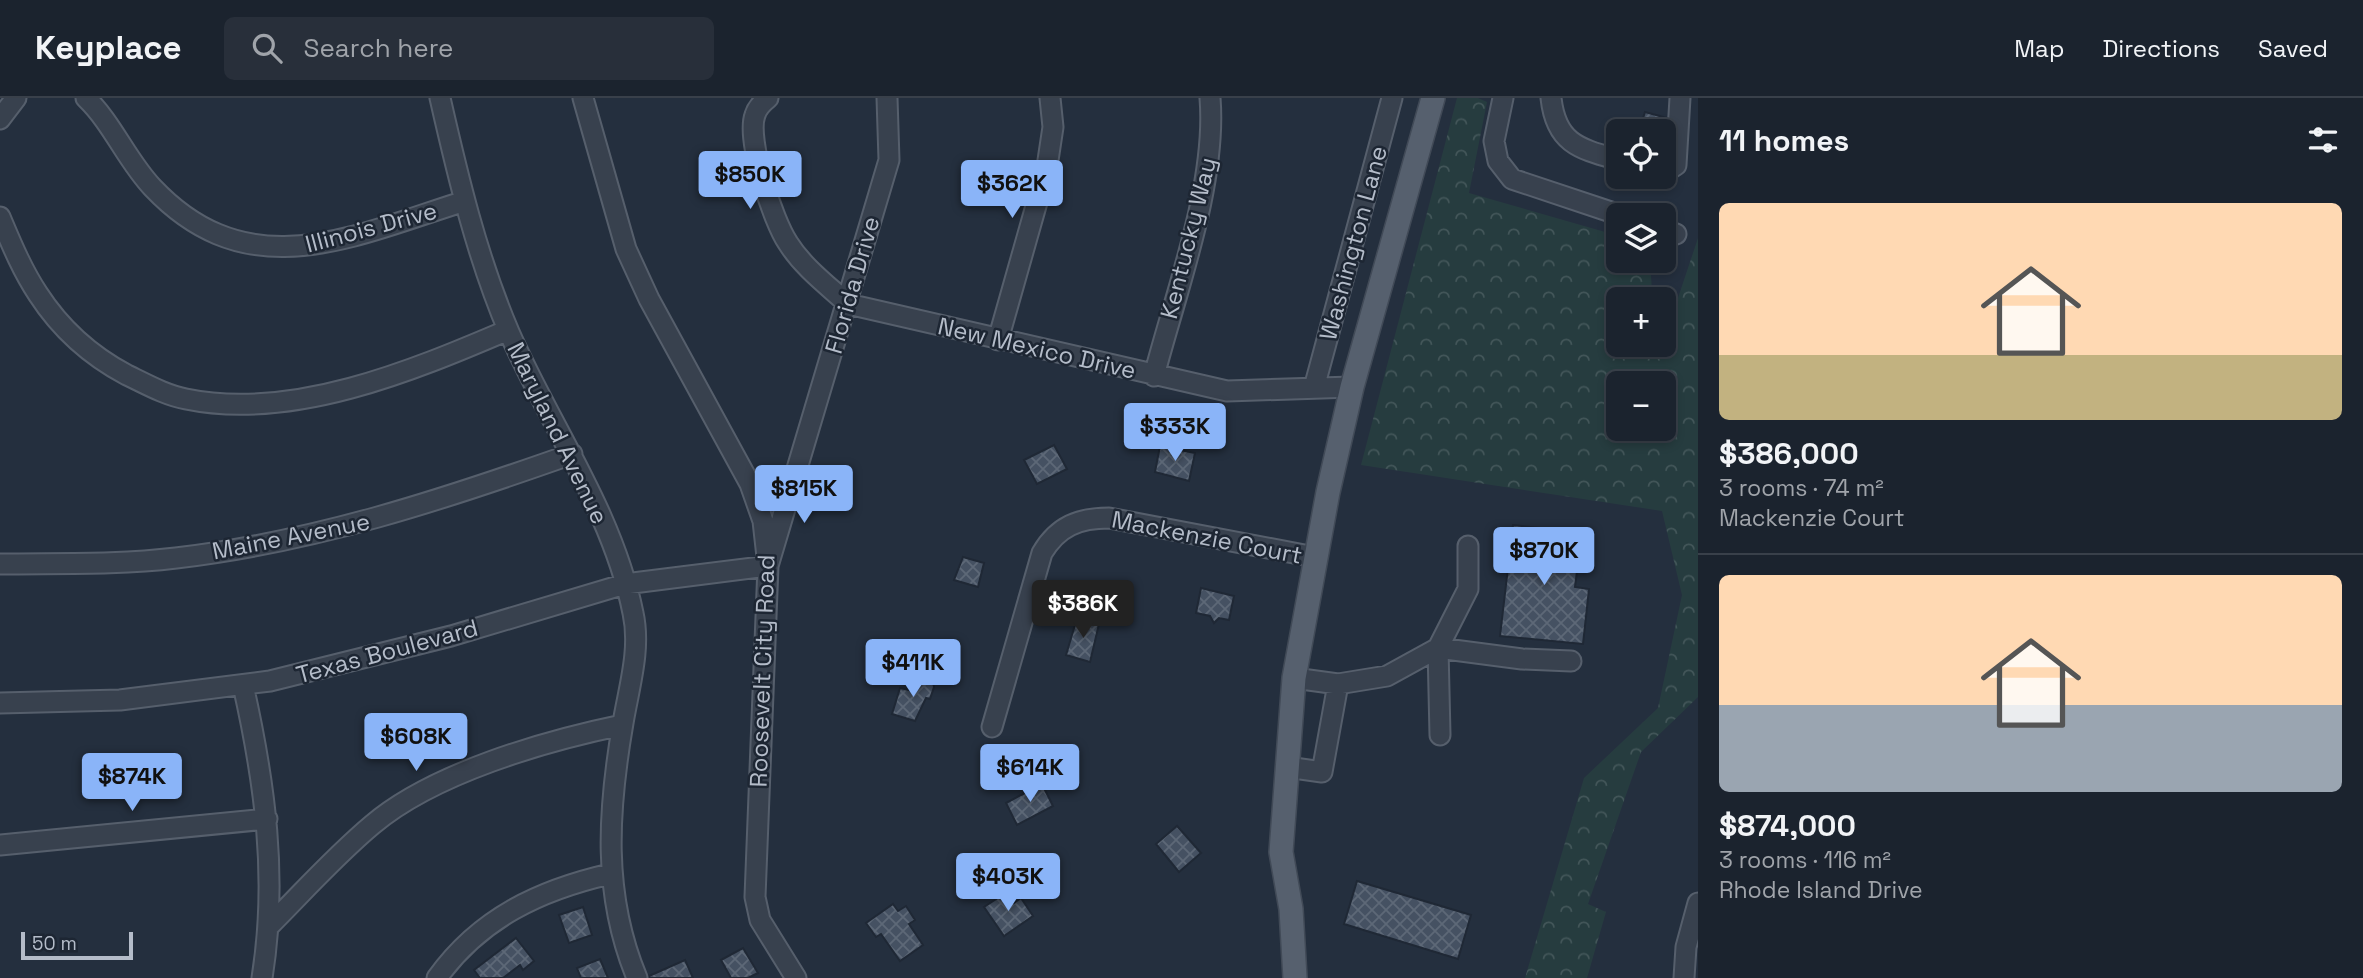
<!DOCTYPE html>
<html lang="en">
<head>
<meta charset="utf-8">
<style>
	body { margin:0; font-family:"Space Grotesk",sans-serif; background:#282f3a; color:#f1f3f6; height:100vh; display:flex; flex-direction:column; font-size:26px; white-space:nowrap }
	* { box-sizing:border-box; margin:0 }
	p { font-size:23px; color:#a0a4aa }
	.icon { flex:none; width:38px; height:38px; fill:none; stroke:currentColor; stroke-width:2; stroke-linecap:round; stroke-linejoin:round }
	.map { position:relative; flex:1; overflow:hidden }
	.side { display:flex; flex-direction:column; background:#1b232e; width:665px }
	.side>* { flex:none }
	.buttons { position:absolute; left:1606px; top:21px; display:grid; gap:14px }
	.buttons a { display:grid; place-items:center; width:70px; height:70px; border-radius:10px; background:#1b232e; box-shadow:0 4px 10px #0003,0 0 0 2px #39404a; font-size:35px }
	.scale { position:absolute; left:21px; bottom:18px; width:112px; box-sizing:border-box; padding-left:7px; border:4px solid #b4bcc9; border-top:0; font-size:19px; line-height:24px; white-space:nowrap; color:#b4bcc9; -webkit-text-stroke:5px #1d2633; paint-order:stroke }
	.price { position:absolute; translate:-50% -60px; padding:0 16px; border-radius:7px; background:#8ab4f8; color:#111; font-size:23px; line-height:46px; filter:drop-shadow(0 2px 4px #0008) }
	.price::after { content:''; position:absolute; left:50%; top:42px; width:21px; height:16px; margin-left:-10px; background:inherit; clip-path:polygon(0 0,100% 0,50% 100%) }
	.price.on { background:#222; color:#fff }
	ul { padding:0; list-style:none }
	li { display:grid; align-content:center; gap:14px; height:371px; padding:0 21px }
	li+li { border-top:2px solid #39404a }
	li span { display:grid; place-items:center; height:217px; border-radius:10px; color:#555 }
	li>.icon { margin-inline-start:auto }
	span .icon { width:126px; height:126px; fill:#fffc; stroke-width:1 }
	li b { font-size:30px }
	h2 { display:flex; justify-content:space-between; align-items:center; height:84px; padding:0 21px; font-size:30px }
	header { display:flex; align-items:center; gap:42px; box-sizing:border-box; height:98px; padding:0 35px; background:#1b232e; border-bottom:2px solid #39404a }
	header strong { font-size:33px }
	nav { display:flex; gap:38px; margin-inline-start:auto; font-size:24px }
	.search { width:490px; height:63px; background:#282f3a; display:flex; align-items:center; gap:18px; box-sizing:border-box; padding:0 24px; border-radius:10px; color:#a0a4aa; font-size:26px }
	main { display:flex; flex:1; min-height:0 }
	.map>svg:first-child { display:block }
	.forest { fill:url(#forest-crowns); fill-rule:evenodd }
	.building { fill:url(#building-cross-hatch); stroke:#1f2835; stroke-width:2 }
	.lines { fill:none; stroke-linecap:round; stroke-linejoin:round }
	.minor-casing { stroke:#565f6c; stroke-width:23 }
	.major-casing { stroke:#414a57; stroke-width:26 }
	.minor { stroke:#38414e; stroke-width:19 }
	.major { stroke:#56606e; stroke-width:23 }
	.labels { text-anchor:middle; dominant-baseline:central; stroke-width:5; stroke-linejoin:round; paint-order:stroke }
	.street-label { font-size:24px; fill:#b4bcc9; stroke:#1d2633 }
</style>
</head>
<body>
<header>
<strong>Keyplace</strong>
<div class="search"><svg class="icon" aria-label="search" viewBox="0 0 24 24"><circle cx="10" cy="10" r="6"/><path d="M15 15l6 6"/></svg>Search here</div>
<nav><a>Map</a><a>Directions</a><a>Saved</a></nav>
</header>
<main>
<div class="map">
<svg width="1698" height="880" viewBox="0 0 1698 880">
	<defs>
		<pattern id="forest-crowns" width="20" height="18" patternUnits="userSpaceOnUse" patternTransform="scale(1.75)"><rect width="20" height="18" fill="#263c3f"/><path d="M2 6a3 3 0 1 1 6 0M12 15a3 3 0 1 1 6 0" fill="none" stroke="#435659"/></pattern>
		<pattern id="building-cross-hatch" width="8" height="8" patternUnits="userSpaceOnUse" patternTransform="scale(1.75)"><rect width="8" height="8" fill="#455162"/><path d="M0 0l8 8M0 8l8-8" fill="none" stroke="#5d6877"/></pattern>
	</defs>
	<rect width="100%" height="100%" fill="#242f3e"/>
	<path class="forest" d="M1457,0H1478L1487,4L1469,95L1619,138V163H1650L1652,193L1678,200L1698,140V599L1641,654L1588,806L1606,814L1587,880H1525L1584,680L1658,610L1682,497L1662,413L1361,367ZM1619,201H1664V247H1619ZM1619,285H1664V331H1619Z"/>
	<path class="building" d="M1645,14L1667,20L1666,33H1639Z
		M1054,347L1067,371L1037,386L1024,362Z
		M1160,348L1195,355L1189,383L1155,374Z
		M1513,427L1582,435L1575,489L1589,491L1583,546L1500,538Z
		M963,459L984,465L978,489L954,482Z
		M1201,490L1234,498L1229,522L1219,520L1214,525L1210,518L1196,515Z
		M1077,520L1099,526L1090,564L1066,557Z
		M913,578L933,584L934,589L930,601L926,600L915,623L892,616L900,590L909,592Z
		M1042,686L1053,708L1017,727L1006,705Z
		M1177,728L1201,755L1179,774L1156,746Z
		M1357,783L1471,817L1458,861L1344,826Z
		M1007,794L1014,805L1021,800L1033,818L1004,838L984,809Z
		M893,806L898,813L906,808L915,822L909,826L923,847L900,863L881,836L876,839L866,825Z
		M583,809L592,837L569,845L559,817Z
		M516,840L534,863L523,872L520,867L503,880H480L474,872Z
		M743,850L758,875L748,880H731L721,862Z
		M600,861L608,880H581L577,870Z
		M685,862L693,880H649V878Z"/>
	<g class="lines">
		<g class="minor-casing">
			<path id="minor" d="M86,0C113,26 127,63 153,90C249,191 353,138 465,103
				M440,0C458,79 477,159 509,234C549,326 613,414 633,515C641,551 629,589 623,625C608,712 602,796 637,880
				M583,0L626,151L649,201L750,386L763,423L768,468L755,799L760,822L796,880
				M768,0C763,4 757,10 755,17C746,41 773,123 788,145C803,169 827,187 848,206L1227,293L1352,289
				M1503,0L1494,43L1498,63L1512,81L1620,117
				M1551,0C1556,46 1580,51 1619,62
				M0,21L16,0
				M1664,75L1676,67L1680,0
				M0,119C11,145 22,172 38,196C60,230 91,258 127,277C146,286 165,297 186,301C292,323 412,273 508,232
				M1664,132L1676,136
				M998,242L1047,69L1053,29L1050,0
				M1154,278C1176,193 1217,86 1210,0
				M1314,290L1392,0
				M0,466C59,465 117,467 176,460C314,444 442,402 572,356
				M1338,586L1387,578L1438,550L1468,491V448
				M243,587C265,685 278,780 262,880
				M0,605L120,602L270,583L451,538L625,486L768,468L889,62L887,0
				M992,629L1042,455C1058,428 1079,420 1109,420L1315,459
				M1440,637L1438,550L1522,561L1571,563
				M1287,669L1322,674L1338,586L1294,580
				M0,747L267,721
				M269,828C303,794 335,758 372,727C433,675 545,643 622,627
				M437,880C480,820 540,792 610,776
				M1684,880L1686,849L1698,805"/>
		</g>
		<g class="major-casing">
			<path id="major" d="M1295,880L1291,811L1281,754L1294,580L1328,394L1352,289L1433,0"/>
		</g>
		<use href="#minor" class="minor"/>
		<use href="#major" class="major"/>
	</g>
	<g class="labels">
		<g class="street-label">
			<text transform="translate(371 129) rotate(-15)">Illinois Drive</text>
			<text transform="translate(1188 140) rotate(-76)">Kentucky Way</text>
			<text transform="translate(1353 145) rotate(-75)">Washington Lane</text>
			<text transform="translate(852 187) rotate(-74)">Florida Drive</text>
			<text transform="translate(1037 250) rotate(13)">New Mexico Drive</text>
			<text transform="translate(558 335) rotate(64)">Maryland Avenue</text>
			<text transform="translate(291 438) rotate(-11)">Maine Avenue</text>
			<text transform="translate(1207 439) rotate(11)">Mackenzie Court</text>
			<text transform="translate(387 553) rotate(-15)">Texas Boulevard</text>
			<text transform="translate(762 573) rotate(-88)">Roosevelt City Road</text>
		</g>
	</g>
</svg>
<div class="buttons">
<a><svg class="icon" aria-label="locate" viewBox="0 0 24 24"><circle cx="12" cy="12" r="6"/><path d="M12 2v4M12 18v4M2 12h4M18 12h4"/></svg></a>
<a><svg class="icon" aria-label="layers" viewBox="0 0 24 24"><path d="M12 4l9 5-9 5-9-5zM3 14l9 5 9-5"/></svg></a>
<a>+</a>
<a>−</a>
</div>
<div class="scale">50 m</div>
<b class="price" style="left:750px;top:113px">$850K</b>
<b class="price" style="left:1012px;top:122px">$362K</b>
<b class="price" style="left:1175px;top:365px">$333K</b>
<b class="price" style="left:804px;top:427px">$815K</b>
<b class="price" style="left:1544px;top:489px">$870K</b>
<b class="price on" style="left:1083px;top:542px">$386K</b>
<b class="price" style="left:913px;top:601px">$411K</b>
<b class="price" style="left:416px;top:675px">$608K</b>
<b class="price" style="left:1030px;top:706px">$614K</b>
<b class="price" style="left:132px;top:715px">$874K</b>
<b class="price" style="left:1008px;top:815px">$403K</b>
</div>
<section class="side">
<h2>11 homes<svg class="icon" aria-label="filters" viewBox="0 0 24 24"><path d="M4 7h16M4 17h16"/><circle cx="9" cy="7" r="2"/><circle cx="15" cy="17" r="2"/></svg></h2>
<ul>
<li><span style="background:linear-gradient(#ffd9b3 70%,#c2b280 0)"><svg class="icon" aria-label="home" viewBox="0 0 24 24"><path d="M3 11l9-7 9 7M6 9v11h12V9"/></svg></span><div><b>$386,000</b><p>3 rooms · 74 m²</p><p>Mackenzie Court</p></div></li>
<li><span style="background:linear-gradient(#ffd9b3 60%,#9aa5b1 0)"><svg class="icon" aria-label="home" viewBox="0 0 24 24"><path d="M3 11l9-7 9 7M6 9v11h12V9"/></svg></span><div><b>$874,000</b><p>3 rooms · 116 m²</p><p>Rhode Island Drive</p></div></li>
</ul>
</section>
</main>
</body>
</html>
